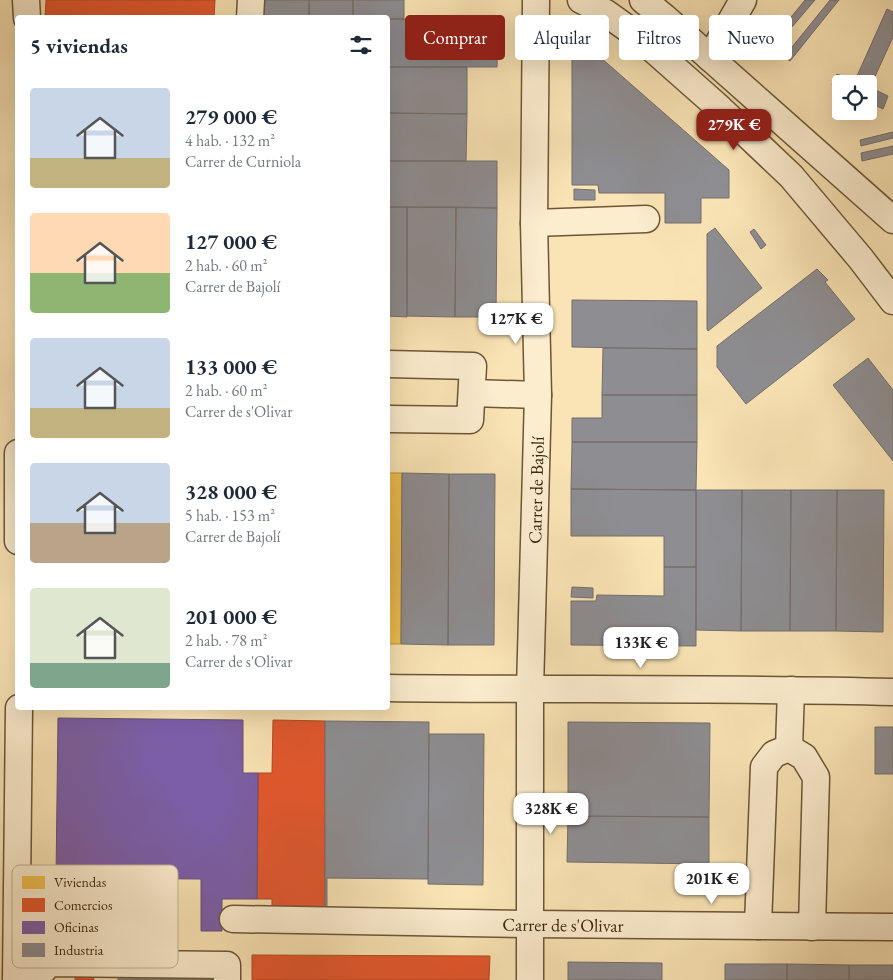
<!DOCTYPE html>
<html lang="es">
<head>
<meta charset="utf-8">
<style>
	body { margin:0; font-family:"EB Garamond",serif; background:#f6f6f7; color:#1f2937; height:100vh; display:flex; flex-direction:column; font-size:19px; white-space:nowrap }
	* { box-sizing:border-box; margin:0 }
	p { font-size:16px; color:#747a83 }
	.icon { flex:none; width:28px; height:28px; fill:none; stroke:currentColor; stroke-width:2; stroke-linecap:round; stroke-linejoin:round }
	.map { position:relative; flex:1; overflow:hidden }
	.drawer { position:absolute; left:15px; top:15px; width:375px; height:695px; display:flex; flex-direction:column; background:#fff; border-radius:5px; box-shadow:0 5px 20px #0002 }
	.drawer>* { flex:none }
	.banner { position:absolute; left:405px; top:15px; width:412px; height:45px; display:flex; gap:10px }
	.tools { position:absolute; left:832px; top:75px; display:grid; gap:10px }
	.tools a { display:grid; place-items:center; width:45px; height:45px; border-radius:5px; background:#fff; box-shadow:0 5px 20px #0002; font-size:25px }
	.price { position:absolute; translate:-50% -42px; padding:0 11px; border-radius:10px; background:#fff; color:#222; font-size:16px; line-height:32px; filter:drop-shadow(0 1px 2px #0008) }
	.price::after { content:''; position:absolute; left:50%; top:30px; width:15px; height:11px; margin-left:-8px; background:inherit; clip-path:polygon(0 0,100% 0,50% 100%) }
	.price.current { background:#8f2418; color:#fff }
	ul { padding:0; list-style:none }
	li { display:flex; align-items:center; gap:15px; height:125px; padding:0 15px }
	li span { display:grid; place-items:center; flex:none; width:140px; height:100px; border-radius:5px; color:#555 }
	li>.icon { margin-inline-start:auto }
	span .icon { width:60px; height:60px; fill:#fffc; stroke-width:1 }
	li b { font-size:21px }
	h2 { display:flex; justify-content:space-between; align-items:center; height:60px; padding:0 15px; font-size:21px }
	.tag { padding:0 18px; border-radius:5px; background:#fff; box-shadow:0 5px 20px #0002; font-size:18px; line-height:45px }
	.tag.current { background:#8f2418; color:#fff }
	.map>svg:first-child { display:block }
	.homes { fill:#f2c14e; stroke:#bb933a }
	.shops { fill:#e4572e; stroke:#b24924 }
	.offices { fill:#7b5ea7; stroke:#684e78 }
	.industry { fill:#8d8d92; stroke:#756e6a }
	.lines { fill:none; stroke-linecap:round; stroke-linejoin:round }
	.minor-casing { stroke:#6c5636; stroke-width:29 }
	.minor { stroke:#fcedcf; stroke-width:26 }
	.labels { text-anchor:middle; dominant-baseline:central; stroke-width:5; stroke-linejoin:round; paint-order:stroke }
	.street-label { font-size:18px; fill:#3c270b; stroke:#fcedcf }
	.key { fill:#fcedcf; stroke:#c2b294; stroke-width:1 }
	.key-label { font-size:14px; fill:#3c270b }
</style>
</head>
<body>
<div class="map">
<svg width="893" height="980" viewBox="0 0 893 980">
	<rect width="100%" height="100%" fill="#fae4b5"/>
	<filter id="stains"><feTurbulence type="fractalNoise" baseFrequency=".004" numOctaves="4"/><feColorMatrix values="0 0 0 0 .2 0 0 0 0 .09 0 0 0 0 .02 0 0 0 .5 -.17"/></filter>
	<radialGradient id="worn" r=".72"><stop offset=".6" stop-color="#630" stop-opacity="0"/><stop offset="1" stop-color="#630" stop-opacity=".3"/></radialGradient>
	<path class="homes" d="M388,473H402L401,644H388Z"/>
	<path class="shops" d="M46,0H215L214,18H45Z
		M273,720L325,721V909H272V899H257L258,773H272Z
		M252,955L490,956L489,980H252Z
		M93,974L94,980H75V975Z"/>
	<path class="offices" d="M58,718L243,720V773H258L257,899H222V931H201V879L56,878Z"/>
	<path class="industry" d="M263,0H309V18H263Z
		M309,0H353V18H309Z
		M353,0H404V19H388V18H353Z
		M805,0H815L774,48L769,44Z
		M830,0H839L790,61L784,57Z
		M887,9L893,12V37L872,83L857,76Z
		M388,19L498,20L497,67H388Z
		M572,50H592L729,170V198H701V223H665V193H599L598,185H572Z
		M388,67H467V114L388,113Z
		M837,74L860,84H841V89L832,85Z
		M869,87L888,96L883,109L869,102Z
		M847,111H863L860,117Z
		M388,113L467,114L466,161H388Z
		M893,132V138L861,146L860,140Z
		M893,146V154L862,161L861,153Z
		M388,161H497V208L388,207Z
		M574,189L595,190V200H574Z
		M388,207H407V317L388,316Z
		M407,207H456L455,317L407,316Z
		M456,207L497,208L496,317H455Z
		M715,228L762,288L708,331L707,329V234Z
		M754,229L766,245L761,249L750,232Z
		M817,269L828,280L825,282L855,319L746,404L717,367V346Z
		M572,300L697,301V349L572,347Z
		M603,348L697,349V395H602Z
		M868,358L893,390V461L833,385Z
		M602,395H697V442H572V418H602Z
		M572,442H697L696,490L571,489Z
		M402,473L449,474L448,645L401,644Z
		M449,474H495L494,645H448Z
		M571,489L696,490V567H664V536H571Z
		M696,490H742L741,631L696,630Z
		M742,490H791L790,631H741Z
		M791,490H837L836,631H790Z
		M837,490H884L883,632L836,631Z
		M664,567H696V646L571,645V601H596L597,595L664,596Z
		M572,587L593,588V598L571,597Z
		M325,721L429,722L428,879L327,878V909H325Z
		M568,722L710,723L709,817L568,816Z
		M875,727H893V774H875Z
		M429,734H484L483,885L428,884Z
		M568,816L709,817V864L567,862Z
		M568,962L662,963V980H568Z
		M725,964H787V980H725Z
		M787,964L849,965V980H787Z
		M849,965H893V980H849Z
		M118,973H213V980H118Z"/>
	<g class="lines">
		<g class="minor-casing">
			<g id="minor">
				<path d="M26,0L27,18"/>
				<path d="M581,0L606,13L638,36L716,105L791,176L861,259L893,301"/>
				<path d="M643,0L664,17L893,220"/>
				<path d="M250,18L251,0"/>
				<path d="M710,58L743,0"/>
				<path d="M534,223L646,219"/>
				<path d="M388,364L473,366L470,420L388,419"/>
				<path d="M472,393L538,395"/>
				<path d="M18,453V541"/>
				<path d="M388,688C556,690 725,688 893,692"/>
				<path d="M789,748L804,757L816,777L812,927"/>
				<path id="s1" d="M233,919L530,924L893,927"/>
				<path d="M758,926L764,767L774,754L789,748L791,690"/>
				<path d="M16,980L19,708"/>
				<path d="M35,980L49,963L227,965V980"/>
				<path id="s2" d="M530,980V690L538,395L534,223L536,0"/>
			</g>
		</g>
		<use href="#minor" class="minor"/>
	</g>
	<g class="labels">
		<g class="street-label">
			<text stroke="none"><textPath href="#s2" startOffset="490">Carrer de Bajolí</textPath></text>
			<text stroke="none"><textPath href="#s1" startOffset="330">Carrer de s'Olivar</textPath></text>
		</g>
	</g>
	<rect x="12" y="865" width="166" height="103" rx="8" class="key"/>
	<rect x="22" y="876" width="23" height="13" fill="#f2c14e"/>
	<rect x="22" y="898" width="23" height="14" fill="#e4572e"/>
	<rect x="22" y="921" width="23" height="13" fill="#7b5ea7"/>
	<rect x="22" y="943" width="23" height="14" fill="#8d8d92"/>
	<g class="key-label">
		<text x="54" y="887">Viviendas</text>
		<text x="54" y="910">Comercios</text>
		<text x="54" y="932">Oficinas</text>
		<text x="54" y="955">Industria</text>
	</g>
	<rect width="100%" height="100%" filter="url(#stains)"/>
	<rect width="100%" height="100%" fill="url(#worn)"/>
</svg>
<div class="tools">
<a><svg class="icon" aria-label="locate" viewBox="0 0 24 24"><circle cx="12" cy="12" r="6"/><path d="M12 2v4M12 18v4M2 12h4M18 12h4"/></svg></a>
</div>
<b class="price current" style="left:734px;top:151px">279K €</b>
<b class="price" style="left:516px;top:345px">127K €</b>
<b class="price" style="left:641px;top:669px">133K €</b>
<b class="price" style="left:551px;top:835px">328K €</b>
<b class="price" style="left:712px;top:905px">201K €</b>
<div class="banner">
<a class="tag current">Comprar</a>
<a class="tag">Alquilar</a>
<a class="tag">Filtros</a>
<a class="tag">Nuevo</a>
</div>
<section class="drawer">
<h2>5 viviendas<svg class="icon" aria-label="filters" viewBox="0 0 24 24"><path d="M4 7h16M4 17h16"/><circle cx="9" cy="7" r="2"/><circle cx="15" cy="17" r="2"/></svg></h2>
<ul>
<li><span style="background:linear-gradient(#c9d6e8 70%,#c2b280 0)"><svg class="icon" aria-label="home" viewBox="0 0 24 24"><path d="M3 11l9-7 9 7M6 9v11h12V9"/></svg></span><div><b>279 000 €</b><p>4 hab. · 132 m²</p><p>Carrer de Curniola</p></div></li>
<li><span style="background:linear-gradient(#ffd9b3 60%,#8fb573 0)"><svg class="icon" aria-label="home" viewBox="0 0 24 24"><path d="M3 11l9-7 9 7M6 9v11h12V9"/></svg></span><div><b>127 000 €</b><p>2 hab. · 60 m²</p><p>Carrer de Bajolí</p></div></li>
<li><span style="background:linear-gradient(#c9d6e8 70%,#c2b280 0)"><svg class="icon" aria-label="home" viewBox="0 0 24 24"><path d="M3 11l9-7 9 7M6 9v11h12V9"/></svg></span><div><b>133 000 €</b><p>2 hab. · 60 m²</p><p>Carrer de s'Olivar</p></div></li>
<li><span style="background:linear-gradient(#c9d6e8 60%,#b9a48a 0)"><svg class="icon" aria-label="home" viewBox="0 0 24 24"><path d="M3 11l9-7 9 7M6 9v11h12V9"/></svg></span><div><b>328 000 €</b><p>5 hab. · 153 m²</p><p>Carrer de Bajolí</p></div></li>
<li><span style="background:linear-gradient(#dfe7d0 75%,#7fa58c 0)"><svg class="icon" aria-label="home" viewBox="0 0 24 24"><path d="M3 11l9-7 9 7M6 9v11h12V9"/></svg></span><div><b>201 000 €</b><p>2 hab. · 78 m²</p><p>Carrer de s'Olivar</p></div></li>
</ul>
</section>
</div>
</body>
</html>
